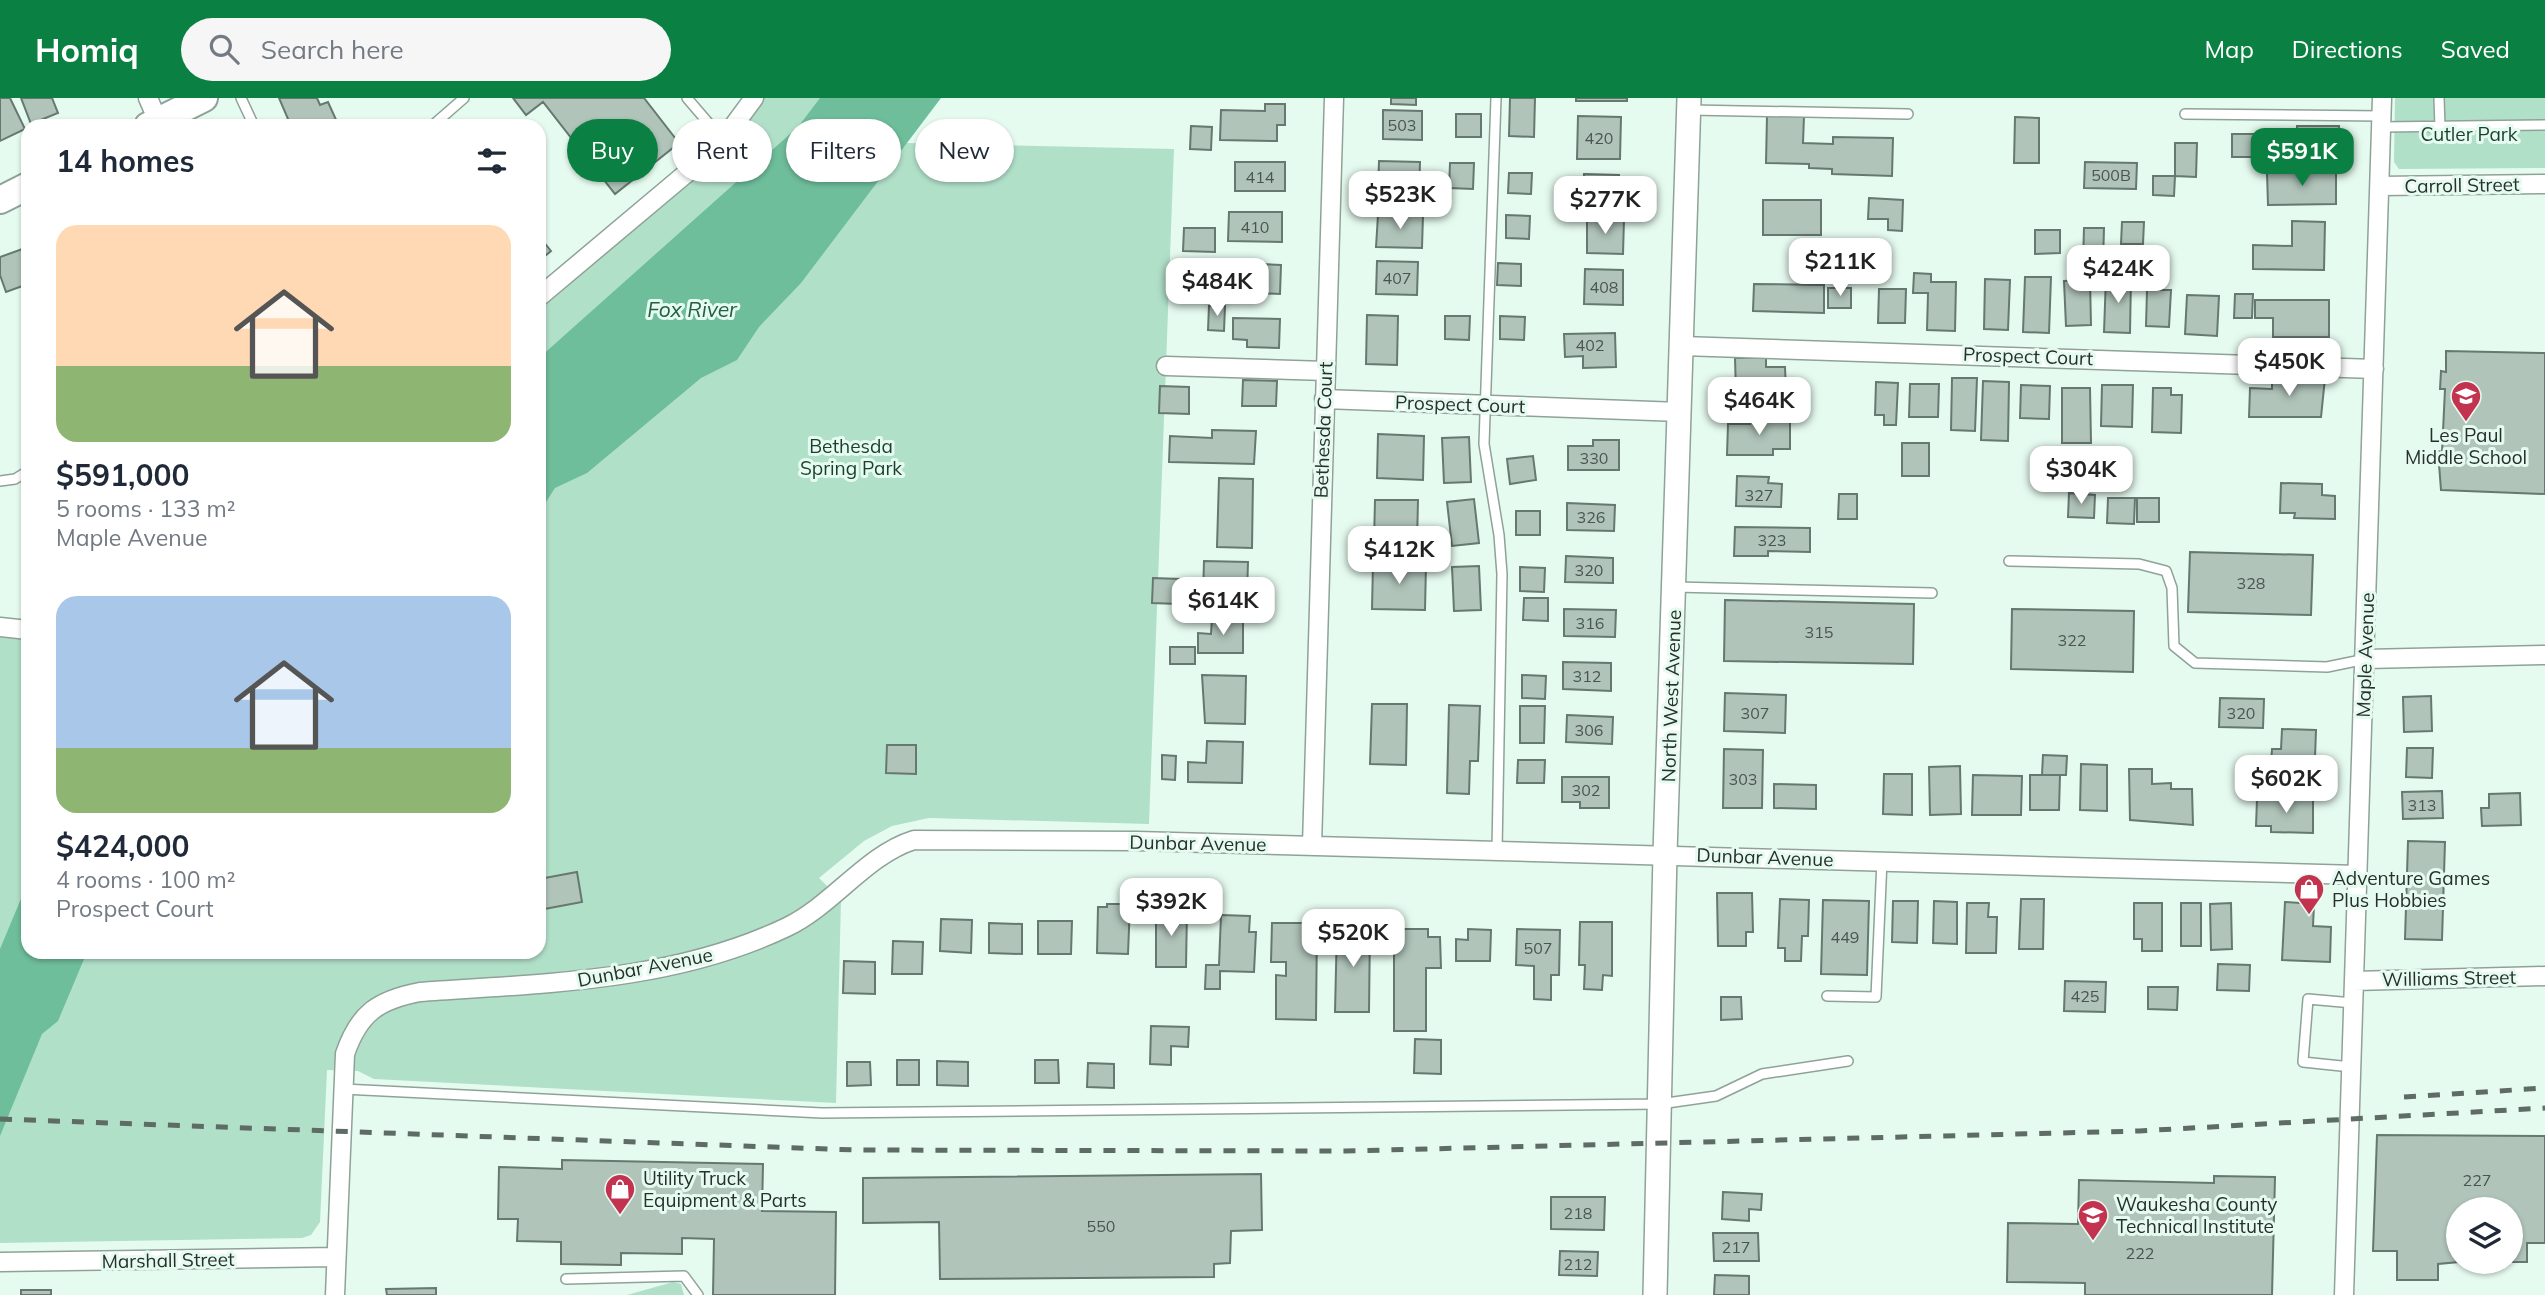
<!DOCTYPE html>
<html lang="en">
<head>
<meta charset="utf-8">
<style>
	body { margin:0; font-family:Mulish,sans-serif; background:#f6f6f7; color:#1f2937; height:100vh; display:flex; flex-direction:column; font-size:26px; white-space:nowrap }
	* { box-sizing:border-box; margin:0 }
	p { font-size:23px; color:#747a83 }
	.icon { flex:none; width:38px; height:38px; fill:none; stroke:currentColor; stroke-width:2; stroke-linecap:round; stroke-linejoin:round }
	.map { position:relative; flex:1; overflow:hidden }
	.drawer { position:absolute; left:21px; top:21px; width:525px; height:840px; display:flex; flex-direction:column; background:#fff; border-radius:21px; box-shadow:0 2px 5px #0004 }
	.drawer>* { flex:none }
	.guide { position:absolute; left:567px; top:21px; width:665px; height:63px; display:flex; gap:14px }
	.tools { position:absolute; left:2446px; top:1099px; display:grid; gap:14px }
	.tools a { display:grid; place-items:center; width:77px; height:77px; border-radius:50%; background:#fff; box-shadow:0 2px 5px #0004; font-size:35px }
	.price { position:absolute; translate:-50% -60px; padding:0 16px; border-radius:14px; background:#fff; color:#222; font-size:23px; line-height:46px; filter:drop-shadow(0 2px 4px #0008) }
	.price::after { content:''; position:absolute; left:50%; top:42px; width:21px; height:16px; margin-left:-10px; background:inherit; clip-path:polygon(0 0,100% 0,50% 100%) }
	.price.on { background:#0b8043; color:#fff }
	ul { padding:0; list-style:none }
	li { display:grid; align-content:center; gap:14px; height:371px; padding:0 35px }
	li span { display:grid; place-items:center; height:217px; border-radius:21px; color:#555 }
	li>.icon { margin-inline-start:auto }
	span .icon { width:126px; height:126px; fill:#fffc; stroke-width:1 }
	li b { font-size:30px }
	h2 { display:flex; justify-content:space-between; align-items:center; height:84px; padding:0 35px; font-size:30px }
	.chip { padding:0 24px; border-radius:32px; background:#fff; box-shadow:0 2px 5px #0004; font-size:24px; line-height:63px }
	.chip.on { background:#0b8043; color:#fff }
	header { display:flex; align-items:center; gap:42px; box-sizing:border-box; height:98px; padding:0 35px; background:#0b8043; color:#fff }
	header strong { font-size:33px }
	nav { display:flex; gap:38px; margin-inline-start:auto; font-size:24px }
	.search { width:490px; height:63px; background:#f6f6f7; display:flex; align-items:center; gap:18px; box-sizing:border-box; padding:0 24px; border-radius:38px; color:#747a83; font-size:26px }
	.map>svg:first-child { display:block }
	.green { fill:#b1e0c9 }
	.water { fill:#6ebd9b }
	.building { fill:#b0c4ba; stroke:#66786f; stroke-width:2 }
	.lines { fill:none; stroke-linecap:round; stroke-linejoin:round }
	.service-casing { stroke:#8fa298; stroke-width:12 }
	.minor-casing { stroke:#8fa298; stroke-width:21 }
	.tertiary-casing { stroke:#8fa298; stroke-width:26 }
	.secondary-casing { stroke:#8fa298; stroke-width:30 }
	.service { stroke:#fff; stroke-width:9 }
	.minor { stroke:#fff; stroke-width:18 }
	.tertiary { stroke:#fff; stroke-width:23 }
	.secondary { stroke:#fff; stroke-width:26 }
	.rail { stroke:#5f6b65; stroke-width:5; stroke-dasharray:12 12; stroke-linecap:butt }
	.labels { text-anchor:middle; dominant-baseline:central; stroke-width:6; stroke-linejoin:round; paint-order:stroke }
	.number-label { font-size:16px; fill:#4a5550 }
	.park-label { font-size:19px; fill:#1a3e2f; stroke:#e6fbf0 }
	.street-label { font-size:19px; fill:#28302c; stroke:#e6fbf0 }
	.poi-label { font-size:19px; fill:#28302c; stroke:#e6fbf0; text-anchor:start }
	.water-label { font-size:21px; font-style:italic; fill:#225f47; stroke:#e6fbf0 }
</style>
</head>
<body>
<header>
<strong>Homiq</strong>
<div class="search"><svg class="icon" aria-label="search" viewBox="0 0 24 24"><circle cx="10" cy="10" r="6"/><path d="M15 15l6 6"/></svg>Search here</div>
<nav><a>Map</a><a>Directions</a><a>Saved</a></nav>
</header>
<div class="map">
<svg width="2545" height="1197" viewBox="0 0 2545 1197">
	<rect width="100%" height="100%" fill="#e6fbf0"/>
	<path class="green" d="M763,0H870L907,45L1174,51L1149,726L929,720L892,728L864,743L819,780L841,802L836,1005L374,981L358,973L327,972L320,1124L311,1137L302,1140L0,1145V538L28,539V854H539V211L683,90L735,40Z
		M2395,0H2545V70L2399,71L2394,64Z
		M673,1184L681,1186L684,1197H627Z"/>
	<path class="water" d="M820,0H941L801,185L759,229L737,262L701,280L587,375L555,390L539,415V260L798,29Z
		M28,784V854H87L58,923L42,936L0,1038V851Z"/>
	<path class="building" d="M0,0H10L25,31L0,43Z
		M21,0H52L58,15L31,26Z
		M279,0H317L320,7L328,4L338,26L291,28Z
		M513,0H644L679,45L615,96L543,4L526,17Z
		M1391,0H1416V7L1391,6Z
		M1510,0H1535L1534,39L1509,38Z
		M1576,0H1627V3H1576Z
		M1265,6H1285V27H1277V43L1220,42L1221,12L1265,13Z
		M1383,12L1422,13V42L1383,41Z
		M1456,16H1481V39H1456Z
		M1767,17L1804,18L1803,45L1833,46V39L1893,40L1892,78L1832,76V71L1809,70V66L1766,65Z
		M1578,18L1621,19L1620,61H1577Z
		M2015,19L2039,20V65H2014Z
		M1191,28L1212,29L1211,52L1190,51Z
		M2297,28H2339L2338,62L2297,61Z
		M2232,36H2266L2265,59H2232Z
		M2175,45H2197L2196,79L2175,78Z
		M1379,63L1420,64L1419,96L1378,94Z
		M1235,64H1285V93H1235Z
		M2085,64L2137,65L2136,91L2084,90Z
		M1450,65H1474L1473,91L1449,90Z
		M2336,74V106L2268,107L2267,75Z
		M1509,75H1532L1531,96L1508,95Z
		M1584,76L1619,77V109L1568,108L1569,82H1584Z
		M2153,78H2175L2174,98L2153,97Z
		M1869,100L1903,102L1902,133L1888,132V121H1868Z
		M1763,102H1821V137H1763Z
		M1229,114H1282V144L1228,143Z
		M1378,117H1423L1422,150L1376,149Z
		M1506,117L1530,118L1529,141L1506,140Z
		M1587,121H1624L1623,156L1587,155Z
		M2292,123L2325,124L2324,172L2253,171V147L2292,148Z
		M2122,124H2144L2143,146H2121Z
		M1184,130H1215V154L1183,153Z
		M2084,130H2104L2103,165L2083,164Z
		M2035,132H2060V155L2035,156Z
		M539,138L551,153L539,163Z
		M28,149V186L6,194L0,177V159Z
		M1377,163L1418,164L1417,197L1376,196Z
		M1237,165L1281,167L1280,196L1236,194Z
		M1498,165L1521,166V188L1497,187Z
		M1585,171L1623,172V207L1584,206Z
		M1914,175L1931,176V184H1956L1955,233L1927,232L1928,195H1913Z
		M2025,179H2051L2049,235L2023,234Z
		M2106,179L2131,180L2130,235L2104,234Z
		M1182,181L1206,182L1205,205L1182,204Z
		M1985,181L2010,182L2008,232L1984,231Z
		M2090,182L2091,227L2066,228L2064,183Z
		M1754,186L1824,187V215L1753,213Z
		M1828,190H1851V210H1828Z
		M1879,191H1906L1905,225H1878Z
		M2147,192H2171L2169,229L2146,228Z
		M2235,196H2253L2252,220H2234Z
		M2187,197L2219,198L2217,238L2185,236Z
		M2255,202H2329V239H2273V220H2255Z
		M1209,208H1225L1224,233L1208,232Z
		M1367,217L1398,218L1397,267L1366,266Z
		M1445,218H1470L1469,242L1445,241Z
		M1500,218L1525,219L1524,242L1500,241Z
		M1233,220L1280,221L1279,250L1247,249V242L1233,241Z
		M1615,235L1616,269L1583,270V258L1565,259L1564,236Z
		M2446,253L2545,255V396L2441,392L2438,353L2442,354L2445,291H2440L2441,273L2446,274Z
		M1766,259V269H1785L1786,294L1736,295L1735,260Z
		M2272,279L2325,280L2321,319H2249L2250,290L2272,291Z
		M1952,280H1977L1975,333L1951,332Z
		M1243,282L1277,283L1276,308H1242Z
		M1983,283L2009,284L2008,343L1981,342Z
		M1876,284L1898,285L1896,327H1884V317H1875Z
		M1910,286H1939L1938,319H1909Z
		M2021,287L2050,288L2049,321L2020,320Z
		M2102,287H2133L2132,329L2101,328Z
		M1160,288L1189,289V316L1159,315Z
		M2062,290H2090L2091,345H2062Z
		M2153,290H2171V297H2182L2181,335L2152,334Z
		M1750,321L1790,322V351H1773V357H1727L1728,326H1750Z
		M1212,332L1256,333L1254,366L1169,364L1170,338L1212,340Z
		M1378,336L1424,338L1423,382L1377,380Z
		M1469,339L1471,384L1444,385L1442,340Z
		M1593,342H1619V372H1568V348H1593Z
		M1902,345H1929V378H1902Z
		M1533,358L1536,382L1510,386L1507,361Z
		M1737,378L1769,379L1768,385L1782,386L1781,409L1736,408Z
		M1219,380L1253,381L1252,450L1217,449Z
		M2281,385L2322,386V397L2335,398V421L2294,420L2295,415H2280Z
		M2069,395L2095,397L2094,420L2068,419Z
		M1839,396H1857V421H1838Z
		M2108,400H2135L2134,426L2107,425Z
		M2137,400H2159V424H2137Z
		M1474,401L1479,445L1452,448L1447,404Z
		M1375,402H1418L1417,445L1374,444Z
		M1567,405L1615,407L1614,433L1567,432Z
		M1516,413H1540V437H1516Z
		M1735,429L1810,430V454L1768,453V458H1734Z
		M2190,454L2313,457L2311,517L2188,514Z
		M1566,458L1613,460V485L1565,484Z
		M1204,463L1248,464L1247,497H1203Z
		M1373,465L1426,466L1425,512L1372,511Z
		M1479,468L1481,512L1454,513L1452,469Z
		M1520,469L1545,470L1544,494L1520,493Z
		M1153,480L1180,481L1178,506L1152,505Z
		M1524,500H1548V523L1523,522Z
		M1725,502L1914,506L1913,566L1724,563Z
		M1564,511L1616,512L1615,539L1564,538Z
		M2012,511L2134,513L2133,574L2011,571Z
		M1212,520L1243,521V555H1198V535L1211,536Z
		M1170,549H1195V566H1170Z
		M1563,564L1611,565V593L1563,591Z
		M1202,577L1246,578L1245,626L1205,625Z
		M1522,577L1546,578L1545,601L1522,600Z
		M1725,595L1786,597L1785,635L1724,633Z
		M2431,598L2432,633L2404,634L2403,599Z
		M2220,600L2264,601L2263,630L2219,629Z
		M1372,606H1407L1406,667L1370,666Z
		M1449,607L1480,608L1478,663H1470L1469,696L1447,695Z
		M1520,608H1545L1544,645H1520Z
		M1567,617L1613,619L1612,646L1566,644Z
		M2282,631L2316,632L2314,688L2280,687V666H2271L2272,651H2281Z
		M1207,643L1243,644L1242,685L1188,684V664L1206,665Z
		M887,647H916V676L886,675Z
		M2407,650H2433L2432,680L2406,679Z
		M1724,651L1763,652L1762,710H1723Z
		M1162,657L1176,658L1175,682L1162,681Z
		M2043,657L2067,658L2066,677H2042Z
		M1518,662H1545L1544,685H1517Z
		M2081,666L2107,667V713L2080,712Z
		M1960,668L1961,716L1930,717L1929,669Z
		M2129,671H2152V686L2171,685V691H2192L2193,727L2130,722Z
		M1884,676H1912V717L1883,716Z
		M1973,677L2022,678L2021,717H1972Z
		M2030,677H2060L2059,712H2030Z
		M1562,679H1609V710H1580V704H1562Z
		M1774,686L1816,687V711L1774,710Z
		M2442,693L2443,720L2403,721L2402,694Z
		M2520,695L2521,727L2482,728L2481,710H2489V696Z
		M2257,701L2313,702V735L2271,734V728H2256Z
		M2408,743L2445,744L2442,842L2405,841Z
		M577,774L582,804L539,812V781Z
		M1717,795H1752L1753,834H1746V848H1718Z
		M1780,801L1809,802L1808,838H1802L1801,863H1785V850H1778Z
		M2021,801H2044L2043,851H2019Z
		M1823,802L1869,803L1867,877L1821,876Z
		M1893,803H1918L1917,845L1892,844Z
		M1934,803L1957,804V846L1933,845Z
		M2285,804L2314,806L2313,828L2331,829L2330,864L2282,862Z
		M1967,805H1989L1988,819H1997L1996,855H1966Z
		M2134,805H2162V853H2142V841H2134Z
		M2181,805H2201V848H2181Z
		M2231,805L2232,851L2211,852L2210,806Z
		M1107,806H1130L1128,856L1097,855L1098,809H1107Z
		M1156,812H1187L1186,869H1156Z
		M1221,817L1250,818L1249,834H1256L1254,874L1220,873V891H1205L1206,867H1219Z
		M941,821L972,822L971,855L940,853Z
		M1038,823H1072L1071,856H1038Z
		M1580,824H1612V878L1603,877L1602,892L1584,891L1585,867H1579Z
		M989,825L1022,826V856L989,855Z
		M1272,825H1317L1316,922L1276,921V877L1286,878V864H1271Z
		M1337,828H1370L1369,914H1335Z
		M1394,831H1428V839H1440L1441,870H1426V933H1394Z
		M1468,831L1491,832L1490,863H1456V841L1468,842Z
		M1517,831L1560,832L1559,877H1551V902L1534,901V868L1516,867Z
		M893,843L923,844L922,876H892Z
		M844,863L875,864V896L843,895Z
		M2218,866L2250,867L2249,893L2217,892Z
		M2065,883L2106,884L2105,914L2064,913Z
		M2148,889H2178L2177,912L2148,911Z
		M1721,899H1741L1742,921L1721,922Z
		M1151,928L1189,929L1188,949L1171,948V967L1150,966Z
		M1415,941L1441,942V976L1414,975Z
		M897,962H919V987H897Z
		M1035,962H1058L1059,985H1035Z
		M937,963L968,964V988L937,987Z
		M847,964H870L871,987L847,988Z
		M1088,965L1114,966V990L1087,989Z
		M2377,1037L2545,1038V1145H2527V1164H2466H2511V1111H2459V1164L2438,1166V1182H2397V1153H2373Z
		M562,1062L763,1066L762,1113L836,1114L835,1197H713L714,1141L682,1140V1156L621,1155V1167L561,1166V1144L517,1143L518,1121H498L499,1069L562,1071Z
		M1261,1076L1262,1132L1231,1133L1230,1165L1214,1166V1179L940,1181L939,1124L863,1125V1080Z
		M2214,1078L2275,1079L2272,1197H2085V1185L2007,1184L2008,1125L2078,1126L2079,1082L2214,1085Z
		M1723,1094L1762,1096L1761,1112L1749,1111V1123L1722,1121Z
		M1551,1099H1605L1604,1132L1551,1131Z
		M1713,1135H1758L1759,1163H1714Z
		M1560,1153L1598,1154L1597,1178L1559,1177Z
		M1715,1177L1749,1178V1197H1714Z
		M436,1190V1197H387L386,1191Z
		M21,1192H51V1197H21Z"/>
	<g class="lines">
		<g class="service-casing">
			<path id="service" d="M241,0L254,28
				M687,0L723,42
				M1496,0L1484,346L1499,437L1502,476L1497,753
				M2439,0L2440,29
				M1691,12L1908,16
				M2185,16L2382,18
				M432,28L464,0
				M2382,29L2545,27
				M0,383L15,381L28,373
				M2009,463L2139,466L2166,473L2172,490L2174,548L2195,565L2327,569L2366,561
				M1675,489L1932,495
				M1827,898L1876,899L1882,762
				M2351,969L2303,964L2308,901L2353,905
				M343,991L822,1015L1660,1006L1716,998L1762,976L1848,963
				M566,1181L684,1178L698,1197"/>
		</g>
		<g class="minor-casing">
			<path id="minor" d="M148,0L158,23
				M2380,88L2545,86
				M539,199L701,63L723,42L754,0
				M1682,248L2374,271
				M1166,268L1326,273
				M1324,301L1680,314
				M0,529L28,532
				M2366,561L2545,557
				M1312,748L1334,0
				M2354,883L2545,878
				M0,1164L336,1159
				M335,1197L345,956C359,915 378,902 420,894C545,885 672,884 787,829C833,807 866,757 914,742L1137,743L2358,777
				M2344,1197L2382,0"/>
		</g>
		<g class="tertiary-casing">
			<path id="tertiary" d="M1655,1197L1665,756L1689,0"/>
		</g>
		<g class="secondary-casing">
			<path id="secondary" d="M148,28L204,0
				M0,102L28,88"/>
		</g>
		<use href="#service" class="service"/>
		<use href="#minor" class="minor"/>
		<use href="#tertiary" class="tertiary"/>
		<use href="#secondary" class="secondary"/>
		<path class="rail" d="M2404,999L2545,990
			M0,1021L855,1052L1346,1053L2139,1033L2545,1010"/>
	</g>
	<defs>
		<g id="school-pin" transform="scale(1.575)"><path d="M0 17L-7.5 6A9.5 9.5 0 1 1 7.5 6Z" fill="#c33350" stroke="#e6fbf0"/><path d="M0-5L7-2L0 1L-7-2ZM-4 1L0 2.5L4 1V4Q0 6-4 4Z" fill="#fff"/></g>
		<g id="shop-pin" transform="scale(1.575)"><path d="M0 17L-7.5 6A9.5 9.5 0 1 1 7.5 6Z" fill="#c33350" stroke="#e6fbf0"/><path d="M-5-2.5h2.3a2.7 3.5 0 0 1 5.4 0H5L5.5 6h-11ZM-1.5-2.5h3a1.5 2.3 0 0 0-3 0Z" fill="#fff"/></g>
		<g id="university-pin" transform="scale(1.575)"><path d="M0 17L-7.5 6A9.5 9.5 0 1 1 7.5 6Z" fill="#c33350" stroke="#e6fbf0"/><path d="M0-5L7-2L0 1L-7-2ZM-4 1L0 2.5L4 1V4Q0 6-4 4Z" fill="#fff"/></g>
	</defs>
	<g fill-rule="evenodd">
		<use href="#school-pin" x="2466" y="298"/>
		<use href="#shop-pin" x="2309" y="791"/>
		<use href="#shop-pin" x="620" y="1091"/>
		<use href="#university-pin" x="2093" y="1117"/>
	</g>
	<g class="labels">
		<g class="number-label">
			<text x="1402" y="27">503</text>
			<text x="1599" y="40">420</text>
			<text x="2111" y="77">500B</text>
			<text x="1260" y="79">414</text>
			<text x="1255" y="129">410</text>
			<text x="1397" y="180">407</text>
			<text x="1604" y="189">408</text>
			<text x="1590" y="247">402</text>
			<text x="1594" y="360">330</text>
			<text x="1759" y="397">327</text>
			<text x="1591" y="419">326</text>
			<text x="1772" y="442">323</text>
			<text x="1589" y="472">320</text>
			<text x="2251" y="485">328</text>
			<text x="1590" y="525">316</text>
			<text x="1819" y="534">315</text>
			<text x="2072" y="542">322</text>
			<text x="1587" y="578">312</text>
			<text x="1755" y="615">307</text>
			<text x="2241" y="615">320</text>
			<text x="1589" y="632">306</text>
			<text x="1743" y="681">303</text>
			<text x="1586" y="692">302</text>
			<text x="2422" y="707">313</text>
			<text x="1845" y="839">449</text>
			<text x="1538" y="850">507</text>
			<text x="2085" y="898">425</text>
			<text x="2477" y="1082">227</text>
			<text x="1578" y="1115">218</text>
			<text x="1101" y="1128">550</text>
			<text x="1736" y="1149">217</text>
			<text x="2140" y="1155">222</text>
			<text x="1578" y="1166">212</text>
		</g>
		<g class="park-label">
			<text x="2469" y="36">Cutler Park</text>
			<text x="851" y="348">Bethesda<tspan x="851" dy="22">Spring Park</tspan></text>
		</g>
		<g class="street-label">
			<text transform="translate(2462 87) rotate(-1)">Carroll Street</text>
			<text transform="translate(2028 258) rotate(2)">Prospect Court</text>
			<text transform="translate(1460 306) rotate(2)">Prospect Court</text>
			<text transform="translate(1323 332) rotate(-88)">Bethesda Court</text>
			<text transform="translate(2365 557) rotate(-88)">Maple Avenue</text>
			<text transform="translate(1671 598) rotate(-88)">North West Avenue</text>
			<text transform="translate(1198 745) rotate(1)">Dunbar Avenue</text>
			<text transform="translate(1765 759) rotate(2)">Dunbar Avenue</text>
			<text transform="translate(645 869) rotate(-11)">Dunbar Avenue</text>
			<text transform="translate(2449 880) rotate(-1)">Williams Street</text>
			<text transform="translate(168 1162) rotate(-1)">Marshall Street</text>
		</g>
		<g class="poi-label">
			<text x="2466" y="337" text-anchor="middle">Les Paul<tspan x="2466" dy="22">Middle School</tspan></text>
			<text x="2332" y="780">Adventure Games<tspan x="2332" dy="22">Plus Hobbies</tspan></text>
			<text x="643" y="1080">Utility Truck<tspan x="643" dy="22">Equipment &amp; Parts</tspan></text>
			<text x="2116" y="1106">Waukesha County<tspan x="2116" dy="22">Technical Institute</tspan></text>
		</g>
		<g class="water-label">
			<text x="692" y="211">Fox River</text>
		</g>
	</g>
</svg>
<div class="tools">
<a><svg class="icon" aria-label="layers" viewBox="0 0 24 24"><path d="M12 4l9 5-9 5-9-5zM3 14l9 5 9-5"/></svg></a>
</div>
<b class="price on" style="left:2302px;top:90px">$591K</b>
<b class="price" style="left:1400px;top:133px">$523K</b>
<b class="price" style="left:1605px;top:138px">$277K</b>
<b class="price" style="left:1840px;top:200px">$211K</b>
<b class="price" style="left:2118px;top:207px">$424K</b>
<b class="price" style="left:1217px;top:220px">$484K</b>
<b class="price" style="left:2289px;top:300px">$450K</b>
<b class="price" style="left:1759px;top:339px">$464K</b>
<b class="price" style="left:2081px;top:408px">$304K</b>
<b class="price" style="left:1399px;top:488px">$412K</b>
<b class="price" style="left:1223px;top:539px">$614K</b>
<b class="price" style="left:2286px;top:717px">$602K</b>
<b class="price" style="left:1171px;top:840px">$392K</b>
<b class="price" style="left:1353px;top:871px">$520K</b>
<div class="guide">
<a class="chip on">Buy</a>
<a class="chip">Rent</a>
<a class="chip">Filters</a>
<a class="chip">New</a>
</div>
<section class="drawer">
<h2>14 homes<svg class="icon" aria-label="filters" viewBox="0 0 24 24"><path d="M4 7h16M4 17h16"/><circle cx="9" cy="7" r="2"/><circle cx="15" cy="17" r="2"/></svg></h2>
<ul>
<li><span style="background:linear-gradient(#ffd9b3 65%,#8fb573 0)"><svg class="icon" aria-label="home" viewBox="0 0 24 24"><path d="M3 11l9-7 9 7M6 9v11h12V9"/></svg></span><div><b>$591,000</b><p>5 rooms · 133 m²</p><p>Maple Avenue</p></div></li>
<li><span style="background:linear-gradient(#a9c7e8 70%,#8fb573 0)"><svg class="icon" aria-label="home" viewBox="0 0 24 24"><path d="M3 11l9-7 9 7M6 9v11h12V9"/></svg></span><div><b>$424,000</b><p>4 rooms · 100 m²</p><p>Prospect Court</p></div></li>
</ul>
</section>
</div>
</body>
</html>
